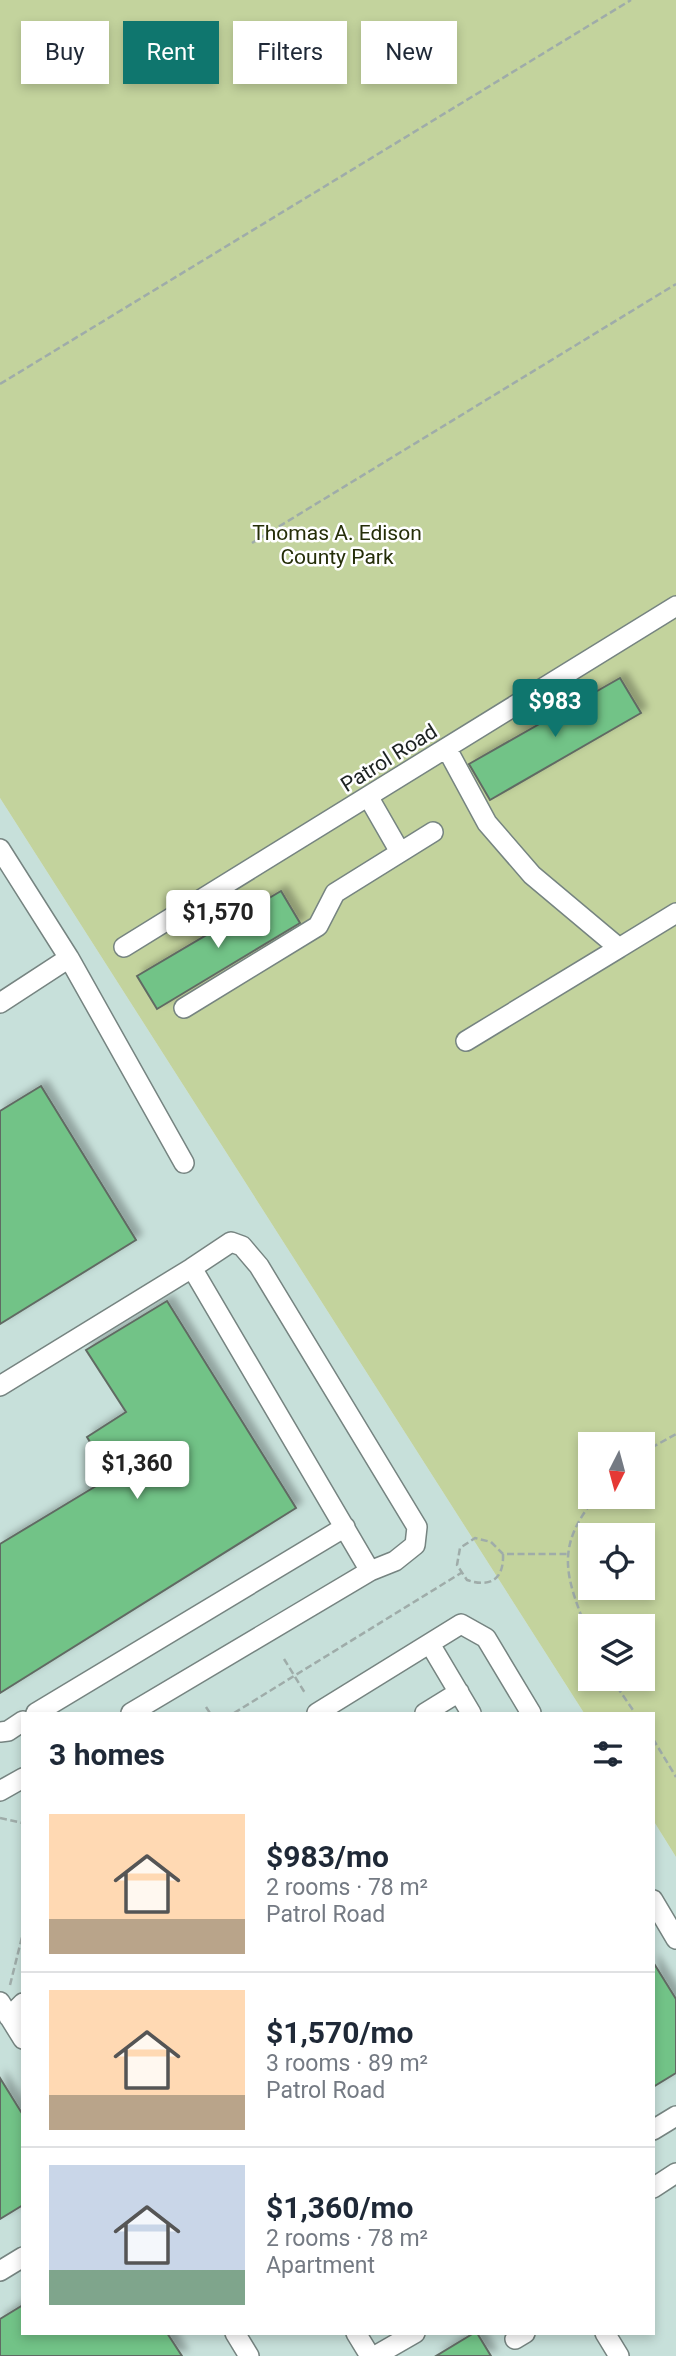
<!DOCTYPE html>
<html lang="en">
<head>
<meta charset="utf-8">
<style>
	body { margin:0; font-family:Roboto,sans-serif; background:#f2f2f3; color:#1f2937; height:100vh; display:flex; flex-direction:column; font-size:26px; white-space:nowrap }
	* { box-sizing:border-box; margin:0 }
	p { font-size:23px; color:#747a83 }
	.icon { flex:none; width:38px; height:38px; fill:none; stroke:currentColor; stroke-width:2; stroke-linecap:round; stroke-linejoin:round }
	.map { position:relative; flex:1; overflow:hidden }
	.side { position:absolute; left:21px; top:1712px; width:634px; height:623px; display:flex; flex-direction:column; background:#fff; border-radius:0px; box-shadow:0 4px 10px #0003 }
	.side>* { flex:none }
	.hud { position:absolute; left:21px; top:21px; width:635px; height:63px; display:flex; gap:14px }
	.needle { width:46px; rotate:186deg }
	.tools { position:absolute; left:578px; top:1432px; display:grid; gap:14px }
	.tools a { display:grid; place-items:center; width:77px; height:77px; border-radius:0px; background:#fff; box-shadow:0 4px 10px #0003; font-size:35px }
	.price { position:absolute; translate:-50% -60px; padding:0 16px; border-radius:7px; background:#fff; color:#222; font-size:23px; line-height:46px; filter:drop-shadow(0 2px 4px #0008) }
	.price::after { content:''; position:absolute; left:50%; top:42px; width:21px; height:16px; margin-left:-10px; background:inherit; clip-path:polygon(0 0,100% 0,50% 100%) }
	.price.current { background:#0f766e; color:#fff }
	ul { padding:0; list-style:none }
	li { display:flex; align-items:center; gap:21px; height:175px; padding:0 28px }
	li+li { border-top:2px solid #e0e1e3 }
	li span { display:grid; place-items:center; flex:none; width:196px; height:140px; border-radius:0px; color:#555 }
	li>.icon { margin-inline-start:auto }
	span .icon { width:84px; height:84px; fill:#fffc; stroke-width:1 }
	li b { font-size:30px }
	h2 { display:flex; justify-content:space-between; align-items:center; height:84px; padding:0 28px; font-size:30px }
	.chip { padding:0 24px; border-radius:0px; background:#fff; box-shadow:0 4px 10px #0003; font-size:24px; line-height:63px }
	.chip.current { background:#0f766e; color:#fff }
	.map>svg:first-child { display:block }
	.built { fill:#c7e0da }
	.green { fill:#c3d39d; fill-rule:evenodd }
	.building { fill:#72c387; stroke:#616b63; stroke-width:2; filter:url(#shadow) }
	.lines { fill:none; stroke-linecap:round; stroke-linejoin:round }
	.minor-casing { stroke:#768481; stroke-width:22 }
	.path { stroke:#9faca9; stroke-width:2.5; stroke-dasharray:7 3.5; stroke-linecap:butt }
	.minor { stroke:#fff; stroke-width:19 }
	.labels { text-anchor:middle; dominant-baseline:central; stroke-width:5; stroke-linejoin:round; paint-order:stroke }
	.park-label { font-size:21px; fill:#252e08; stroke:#fff }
	.street-label { font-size:21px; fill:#1c2221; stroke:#fff }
</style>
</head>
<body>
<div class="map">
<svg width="676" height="2356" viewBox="0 0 676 2356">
	<defs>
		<filter id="shadow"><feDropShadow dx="6" dy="-6" stdDeviation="3.5" flood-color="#0004"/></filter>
	</defs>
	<rect width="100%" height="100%" fill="#dbebe7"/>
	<path class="built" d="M0,798L584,1713H23V2333H653V1820L676,1857V2356H0Z"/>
	<path class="green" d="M0,0H676V1857L653,1820V1713H584L0,798ZM590,1444H642V1496H590ZM590,1535H642V1587H590ZM590,1626H642V1678H590Z"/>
	<path class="building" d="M620,678L641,713L490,800L469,764Z
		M281,891L300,923L157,1009L137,976Z
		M41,1086L136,1240L0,1324V1111Z
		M167,1301L296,1508L0,1693V1544L111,1477L87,1437L126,1412L86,1350Z
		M653,1962L676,1999V2073L653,2087Z
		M0,2078L23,2115V2205L0,2219Z
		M23,2305V2333H167L182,2356H0V2319Z
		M474,2333H477L491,2356H436Z"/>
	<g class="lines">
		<g class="minor-casing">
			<path id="minor" d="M447,749L487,823L532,875L619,948L676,913
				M369,798L400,852
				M0,849L69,958
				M124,947L676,606
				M0,1003L69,958L184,1163
				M184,1008L318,926L335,893L433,832
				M466,1041L619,948
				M192,1268L231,1242L242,1246L259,1266L417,1527L415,1545L395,1561L370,1571
				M0,1386L192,1268L370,1571L131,1713
				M430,1644L471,1713
				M36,1713L345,1527
				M317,1713L461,1624L486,1638L531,1713
				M425,1713L459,1692
				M0,1732L8,1731L23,1721
				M0,1791L23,1778
				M653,1900L676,1939
				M0,2002L23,2039
				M9,2017L23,2003
				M653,2130L676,2116
				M653,2188L676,2173
				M0,2271L23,2257
				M235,2333L249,2356
				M356,2333L370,2356
				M605,2333L619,2356
				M515,2339L525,2333
				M375,2356L415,2333"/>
		</g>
		<path class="path" d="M0,384L631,0
			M252,543L676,284
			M642,1453L676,1434
			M503,1554C504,1579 491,1588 467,1580L457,1565L460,1548L475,1538L491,1542L503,1554H567
			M590,1638C567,1579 552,1549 597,1496
			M284,1659L305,1693
			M611,1678L635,1713
			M206,1707L210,1713
			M234,1713L461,1573
			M653,1739L676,1777
			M0,1818L23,1823
			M10,1985L23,1933"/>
		<use href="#minor" class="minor"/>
	</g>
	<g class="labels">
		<g class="park-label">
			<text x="337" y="533">Thomas A. Edison<tspan x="337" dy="24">County Park</tspan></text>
		</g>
		<g class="street-label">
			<text transform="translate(389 758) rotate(-32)">Patrol Road</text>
		</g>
	</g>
</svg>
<div class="tools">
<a><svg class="needle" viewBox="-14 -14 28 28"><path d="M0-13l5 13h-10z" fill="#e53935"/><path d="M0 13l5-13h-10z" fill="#747a83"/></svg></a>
<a><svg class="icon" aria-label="locate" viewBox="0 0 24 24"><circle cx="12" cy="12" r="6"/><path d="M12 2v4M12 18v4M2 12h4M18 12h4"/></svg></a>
<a><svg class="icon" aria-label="layers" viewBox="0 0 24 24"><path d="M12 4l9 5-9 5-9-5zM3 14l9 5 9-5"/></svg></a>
</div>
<b class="price current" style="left:555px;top:739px">$983</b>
<b class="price" style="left:218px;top:950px">$1,570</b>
<b class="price" style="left:137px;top:1501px">$1,360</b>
<div class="hud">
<a class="chip">Buy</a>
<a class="chip current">Rent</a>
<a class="chip">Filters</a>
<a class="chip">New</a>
</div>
<section class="side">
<h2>3 homes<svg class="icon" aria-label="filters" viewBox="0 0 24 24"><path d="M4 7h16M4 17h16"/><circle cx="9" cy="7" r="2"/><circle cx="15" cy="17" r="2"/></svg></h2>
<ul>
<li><span style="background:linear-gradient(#ffd9b3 75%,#b9a48a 0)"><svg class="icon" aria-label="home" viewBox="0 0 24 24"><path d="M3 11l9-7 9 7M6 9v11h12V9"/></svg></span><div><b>$983/mo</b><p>2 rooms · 78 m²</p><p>Patrol Road</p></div></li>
<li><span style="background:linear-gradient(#ffd9b3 75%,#b9a48a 0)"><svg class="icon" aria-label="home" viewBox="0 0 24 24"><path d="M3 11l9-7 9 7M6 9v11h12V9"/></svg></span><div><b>$1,570/mo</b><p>3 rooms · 89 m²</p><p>Patrol Road</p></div></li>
<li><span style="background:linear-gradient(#c9d6e8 75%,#7fa58c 0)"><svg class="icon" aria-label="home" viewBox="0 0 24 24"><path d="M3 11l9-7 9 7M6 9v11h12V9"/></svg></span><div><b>$1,360/mo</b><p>2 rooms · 78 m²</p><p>Apartment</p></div></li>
</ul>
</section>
</div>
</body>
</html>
